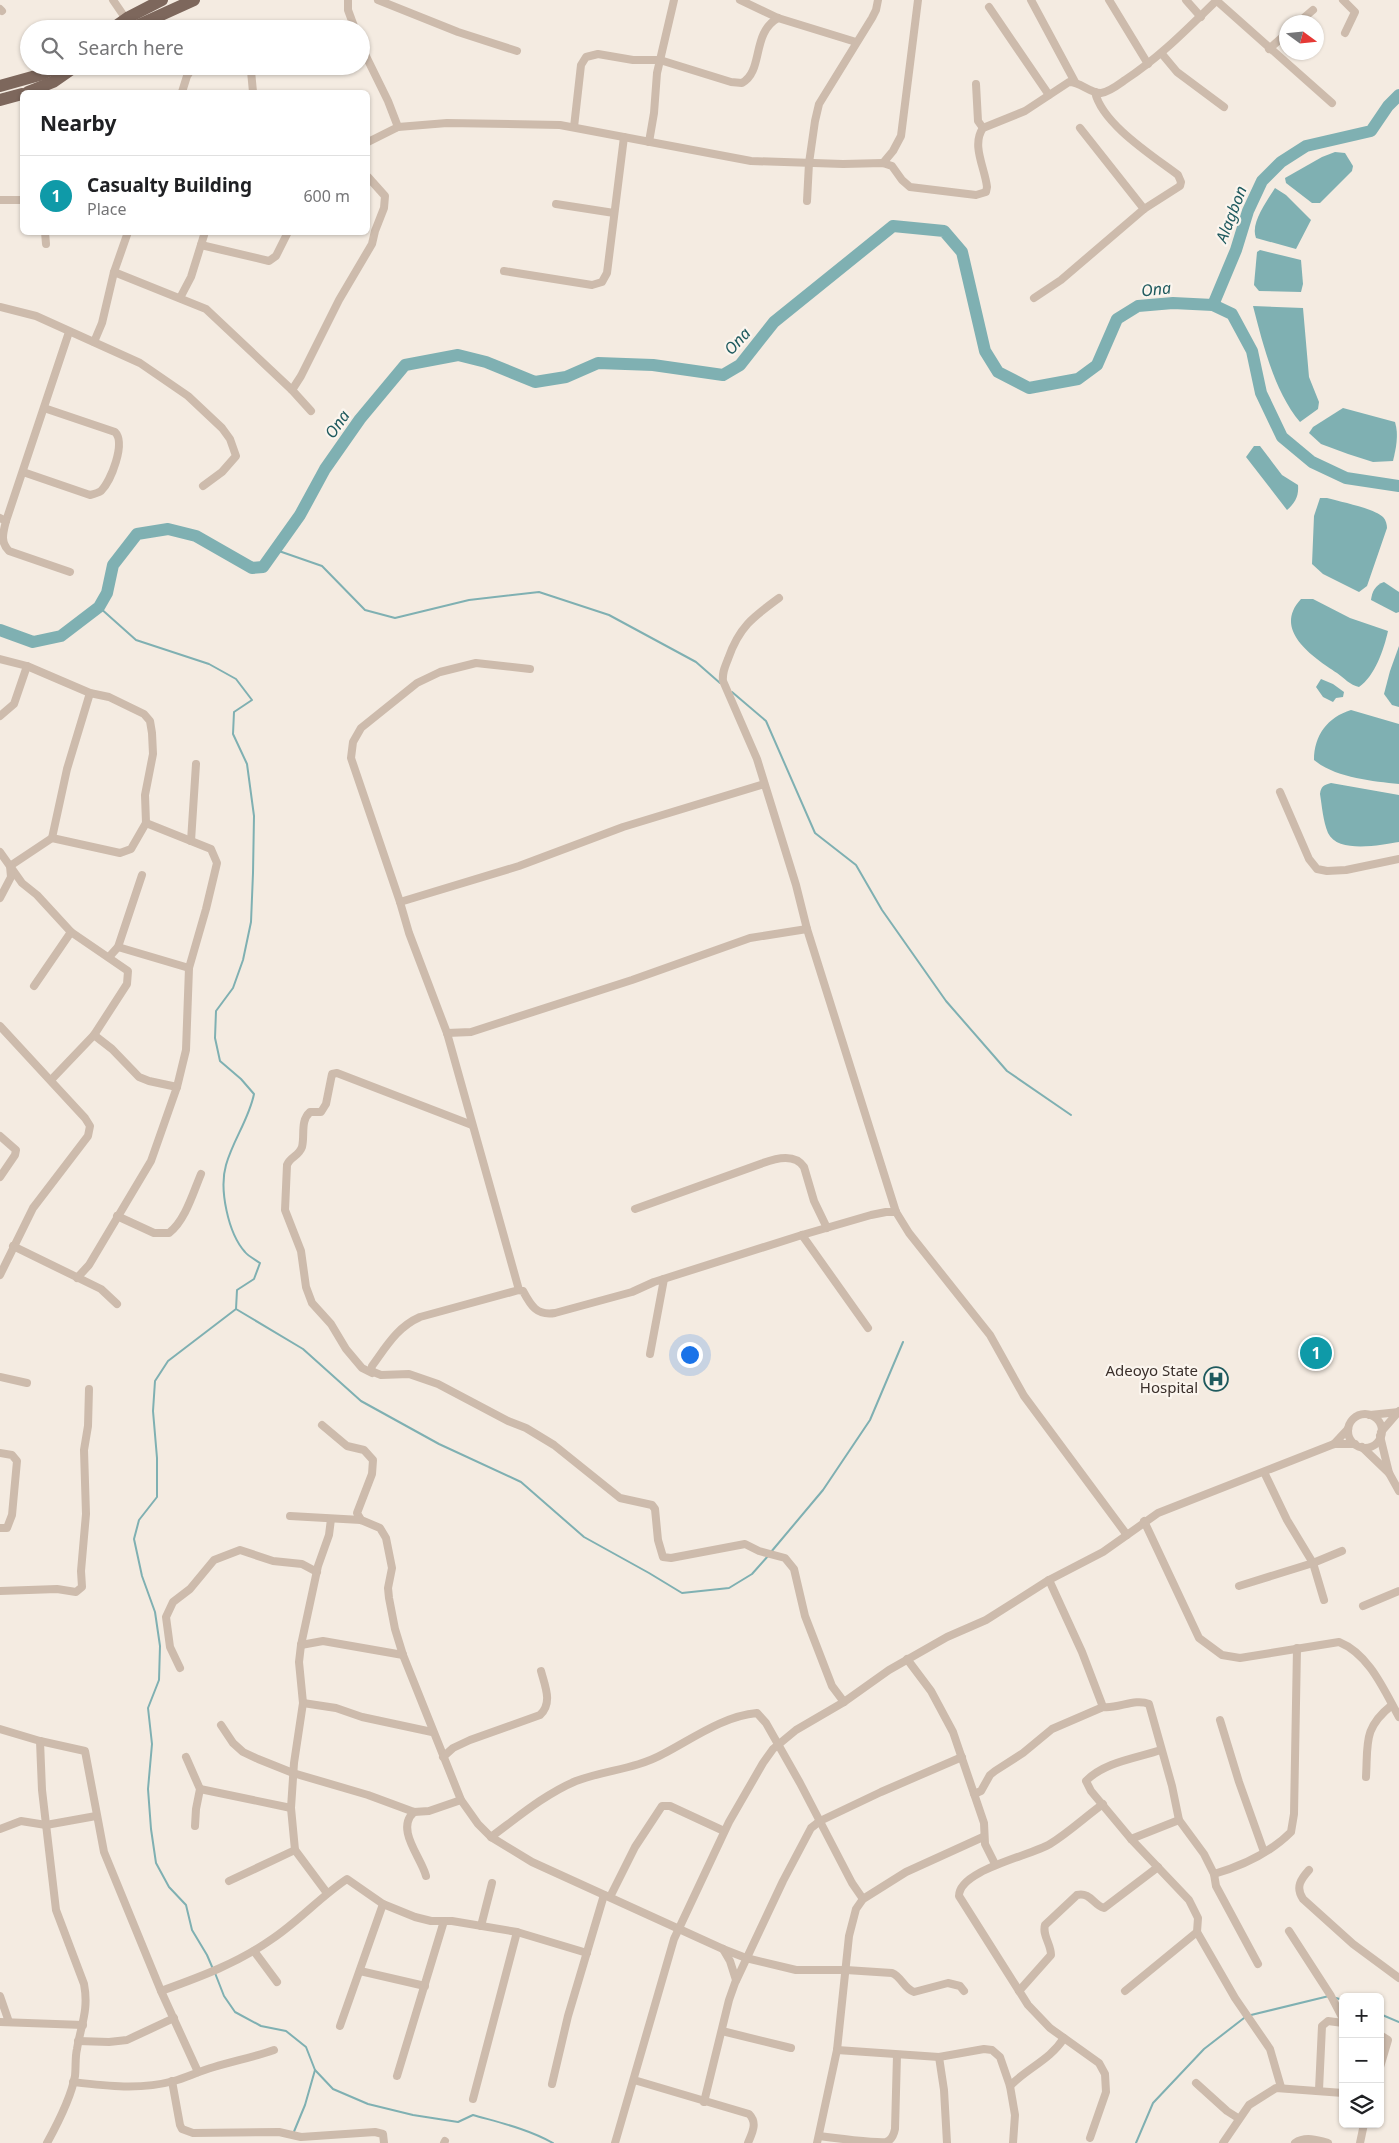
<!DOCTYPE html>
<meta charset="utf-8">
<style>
:root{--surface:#fff;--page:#f6f6f6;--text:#202124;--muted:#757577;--line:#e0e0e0;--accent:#1f5a5e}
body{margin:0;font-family:"Noto Sans",sans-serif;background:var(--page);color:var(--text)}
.controls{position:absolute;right:15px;bottom:15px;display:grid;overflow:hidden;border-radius:8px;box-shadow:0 1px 4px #0004}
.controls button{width:45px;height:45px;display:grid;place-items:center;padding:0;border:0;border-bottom:1px solid var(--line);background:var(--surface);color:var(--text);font:25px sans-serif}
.compass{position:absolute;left:1279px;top:15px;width:45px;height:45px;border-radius:50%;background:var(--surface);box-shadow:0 1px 4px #0004;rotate:105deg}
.you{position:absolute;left:689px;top:1354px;width:18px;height:18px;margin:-12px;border:4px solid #fff;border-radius:50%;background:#1a73e8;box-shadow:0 0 0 8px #1a73e833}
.badge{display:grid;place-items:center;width:32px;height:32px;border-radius:50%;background:var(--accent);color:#fff;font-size:16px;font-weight:700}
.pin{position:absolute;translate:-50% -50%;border:2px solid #fff;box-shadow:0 1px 5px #0006}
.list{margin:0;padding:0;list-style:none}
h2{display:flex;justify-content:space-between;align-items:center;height:65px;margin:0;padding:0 20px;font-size:21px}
h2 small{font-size:16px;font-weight:400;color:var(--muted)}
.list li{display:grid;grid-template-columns:32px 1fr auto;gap:15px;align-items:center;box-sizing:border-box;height:80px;padding:0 20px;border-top:1px solid var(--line)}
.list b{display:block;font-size:19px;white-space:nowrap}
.list p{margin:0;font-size:16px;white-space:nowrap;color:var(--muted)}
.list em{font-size:16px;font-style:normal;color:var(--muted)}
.icon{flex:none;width:28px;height:28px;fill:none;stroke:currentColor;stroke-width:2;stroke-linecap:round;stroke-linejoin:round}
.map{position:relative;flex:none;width:1399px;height:2143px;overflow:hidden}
.search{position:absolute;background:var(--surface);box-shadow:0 1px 4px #0004;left:20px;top:20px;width:350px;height:55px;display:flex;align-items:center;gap:12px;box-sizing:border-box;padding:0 18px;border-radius:28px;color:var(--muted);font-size:19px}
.panel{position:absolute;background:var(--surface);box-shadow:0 1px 4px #0004;left:20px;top:90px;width:350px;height:145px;border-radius:8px}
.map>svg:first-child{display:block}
.water{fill:#7fb0b2}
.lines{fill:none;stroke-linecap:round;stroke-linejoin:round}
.stream{stroke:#7fb0b2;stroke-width:2}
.river{stroke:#7fb0b2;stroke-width:12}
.minor{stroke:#cdbbac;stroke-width:8}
.primary{stroke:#7d675c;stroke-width:12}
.labels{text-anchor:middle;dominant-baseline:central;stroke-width:4.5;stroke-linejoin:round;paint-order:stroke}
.poi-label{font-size:15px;fill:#3b302b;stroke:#fbf5ee;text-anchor:end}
.water-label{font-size:16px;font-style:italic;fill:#1f5a5e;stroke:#fbf5ee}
</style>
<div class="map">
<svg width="1399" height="2143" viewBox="0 0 1399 2143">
<rect width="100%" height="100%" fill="#f4ebe1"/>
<g class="water">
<polygon points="1335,152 1345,153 1353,166 1352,171 1320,203 1312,203 1286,183 1285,178 1322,157"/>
<path d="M1275 188 1286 195 1311 220 1296 249 1256 238C1250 223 1267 201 1275 188Z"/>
<polygon points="1260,250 1301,260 1303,284 1301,292 1259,291 1254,285 1257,252"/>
<path d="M1253 306 1303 308 1309 377 1319 402 1318 409 1300 422C1274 391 1263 344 1253 306Z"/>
<path d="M1343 408 1395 422C1399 435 1396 448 1393 461L1373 462 1348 454 1321 444 1309 433 1313 427Z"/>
<path d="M1254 446H1260L1282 475 1298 485C1299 496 1295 503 1287 510L1246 457Z"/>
<path d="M1320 498H1327C1341 502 1373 508 1383 517 1386 520 1387 525 1387 528L1367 586 1359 592 1323 574 1312 564 1314 516Z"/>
<path d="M1384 582 1399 592V612L1396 613 1371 600C1372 592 1375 585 1384 582Z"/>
<path d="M1301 599H1313L1350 618 1388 631C1384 649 1375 676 1359 687 1350 685 1344 678 1337 673 1313 657 1272 630 1301 599Z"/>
<polygon points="1399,646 1399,707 1392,705 1384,694 1390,671"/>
<polygon points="1321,679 1333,684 1344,692 1343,697 1336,698 1333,702 1323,697 1316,687"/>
<path d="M1351 710 1399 724V784C1372 781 1336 778 1314 760 1314 735 1328 717 1351 710Z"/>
<path d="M1331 783 1399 795V842C1381 845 1338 854 1328 833 1323 821 1322 806 1320 794 1321 786 1324 785 1331 783Z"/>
</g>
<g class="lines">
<g class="stream">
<polyline points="276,550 322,566 365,610 395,618 469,600 539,592 609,615 696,662 720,683"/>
<path d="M99 607 136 640 209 664 236 679 252 700 234 712 233 734 247 764 254 816 253 873 251 922 243 960 233 988 216 1011 215 1038 220 1061 241 1079 254 1094C249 1119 233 1140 226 1165 219 1189 228 1233 245 1252 248 1256 256 1260 260 1263L254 1279 237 1290 236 1309 168 1361 155 1381 153 1411 157 1458V1497L139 1520 134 1539 142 1576 155 1612 160 1646 159 1680 148 1708 152 1744 148 1789 151 1829 156 1863 169 1887 186 1905 192 1930 207 1955 213 1969"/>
<polyline points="732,692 766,721 815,833 856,865 882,910 946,1001 1007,1071 1071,1115"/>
<polyline points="236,1309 303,1349 361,1401 439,1444 521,1482 584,1537 649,1573 682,1593 729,1588 752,1574 768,1556"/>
<polyline points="771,1552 823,1490 870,1420 903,1342"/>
<path d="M215 1973 224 1996 235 2012 261 2026 286 2031 306 2047 315 2070 333 2089 368 2104 413 2115 458 2122 473 2115C501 2123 528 2129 553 2143"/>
<polyline points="1336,1998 1343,2000"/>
<polyline points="1380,2014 1399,2022"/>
<polyline points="1251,2015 1329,1996"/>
<polyline points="293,2134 305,2105 315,2070"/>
<polyline points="1136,2143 1153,2103 1204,2049 1244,2018"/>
</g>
<g class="river">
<polyline points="1213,305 1236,250 1248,211 1262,181 1281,162 1306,146 1371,131 1388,106 1399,95"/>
<polyline points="0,630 33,642 61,636 99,607 107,593 113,565 137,534 168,529 196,536 252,568 263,567 300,515 325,469 360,419 405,365 458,355 486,362 535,382 566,377 598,363 653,365 723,375 740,365 774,322 893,226 944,231 962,252 985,351 998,372 1029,388 1078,379 1097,365 1117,319 1138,306 1173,303 1213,305 1232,314 1252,351 1261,393 1282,437 1312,462 1346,478 1399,486"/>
</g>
<g class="minor">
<polyline points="113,0 126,19"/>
<polyline points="348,0 348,10 355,29"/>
<polyline points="378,0 458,32 517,51"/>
<polyline points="740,0 778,18 856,42"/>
<polyline points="1031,0 1075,82"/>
<polyline points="1109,0 1148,64"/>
<polyline points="1186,0 1201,17"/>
<polyline points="1343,0 1355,12 1345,33"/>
<polyline points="1217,1 1332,103"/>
<polyline points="989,7 1049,95"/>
<polyline points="0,9 2,11"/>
<polyline points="1299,22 1313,10"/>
<polyline points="361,46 388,101 398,127"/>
<polyline points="1269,49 1286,34"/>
<polyline points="1162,54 1177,72 1224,107"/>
<polyline points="247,66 251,71 253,92"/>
<polyline points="976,84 978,121 983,128"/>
<polyline points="182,92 187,76 191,70 218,66"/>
<path d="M574 127 581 65 586 57 598 54 633 60H660L731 82 742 83C764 71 751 33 778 18"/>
<polyline points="1080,128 1144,209"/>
<path d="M368 142 398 127 447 123 560 125 751 161 843 164 883 163 892 166 902 180 910 187 976 195 986 192 987 187C985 168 971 145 983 128L1025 111 1069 82C1081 82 1089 93 1101 93 1109 92 1118 85 1125 80 1160 57 1187 29 1217 0"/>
<polyline points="649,142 654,113 657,73 674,0"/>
<polyline points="883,163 893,151 901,136 918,0"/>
<polyline points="0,200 22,200"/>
<polyline points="807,201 809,163 815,121 819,104 872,18 876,10 878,0"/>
<polyline points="556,204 614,213"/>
<polyline points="45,232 46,244"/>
<polyline points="201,245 269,261 276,256 288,232"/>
<polyline points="504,271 592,285 602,282 607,273 624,137"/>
<polyline points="114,272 206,309 292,390 311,411"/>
<polyline points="180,298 191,277 205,232"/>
<path d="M1034 298 1061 280 1144 209 1180 186 1181 182 1178 175C1153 156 1102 124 1095 92"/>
<polyline points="0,307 36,316 140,363 188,396 222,428 230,439 236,456 222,472 203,486"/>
<polyline points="94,342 102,323 114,272 128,232"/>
<polyline points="292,390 301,376 339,300 372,244 375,231 384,208 385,196 368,177"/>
<path d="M23 472 90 495C94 494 98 493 101 491 111 481 126 443 115 432L44 408"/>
<polyline points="0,518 6,521 69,332"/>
<path d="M6 521C3 533 0 542 9 551L70 572"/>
<path d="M779 598C753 617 739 627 728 659 725 667 722 672 723 681L757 759 796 885 807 929 896 1212 909 1233 990 1335 1024 1396 1127 1535"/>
<polyline points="0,659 27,666"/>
<path d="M530 669 476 663 440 672 417 683 361 728 353 742 351 758 400 902 409 933 447 1033 519 1290 523 1291C531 1306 537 1316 555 1313L632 1292 654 1282 802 1235 871 1215 886 1212H896"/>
<polyline points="0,716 14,704 27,666 90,693 109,697 144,714 150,721 152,733 153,754 145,795 146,823 131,849 120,853 52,838"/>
<polyline points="1280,792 1309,859 1317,869 1327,871 1346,870 1399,859"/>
<polyline points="191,841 196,764"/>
<polyline points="0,852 22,883 37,895 71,932 128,971 127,984 94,1035 51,1080"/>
<polyline points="0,898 11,877 10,866 52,838 67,769 90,693"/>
<polyline points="400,902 519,866 623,827 764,784"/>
<polyline points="118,947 189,968 206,909 217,863 211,849 146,823"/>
<polyline points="109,957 118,947 142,875"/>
<polyline points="34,986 71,932"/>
<polyline points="0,1026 85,1118 90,1126 88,1136 33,1208 0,1275"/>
<polyline points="447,1033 471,1032 632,980 750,938 807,929"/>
<polyline points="94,1035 112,1049 139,1077 149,1081 177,1087"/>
<polyline points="0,1136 16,1150 15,1155 0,1177"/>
<path d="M635 1209 763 1163C776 1158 795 1153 804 1167L814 1201 827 1228"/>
<path d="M117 1216 154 1233H169C185 1221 193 1193 201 1174"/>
<polyline points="802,1235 868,1328"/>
<polyline points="13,1246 101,1289 117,1304"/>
<polyline points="77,1278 89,1265 151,1161 177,1087 186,1050 189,968"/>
<path d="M519 1290 420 1317C397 1327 386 1347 372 1366L371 1371 381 1375 409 1374 438 1384 508 1421 526 1428 554 1445 620 1498 652 1505 655 1509 658 1540 663 1557 671 1558 745 1544 759 1551 785 1558 794 1569 805 1616 832 1686 844 1702"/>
<polyline points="650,1354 664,1279"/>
<path d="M372 1373 362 1368 346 1349 331 1324 312 1303 306 1287 301 1251 285 1210 287 1165C290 1157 299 1156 302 1147 305 1135 300 1121 310 1112H321L326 1104 332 1074 337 1073 472 1125"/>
<polyline points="0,1377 27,1383"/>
<circle cx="1365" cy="1431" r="17"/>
<polyline points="1370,1415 1399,1412"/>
<polyline points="322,1425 347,1446 364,1450 373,1460 372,1474 357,1513 361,1520"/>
<polyline points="1381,1432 1399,1411"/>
<polyline points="1380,1436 1389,1473 1399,1491"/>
<polyline points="1334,1444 1348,1429"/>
<polyline points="1362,1447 1389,1473"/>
<polyline points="0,1453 12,1455 17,1461 12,1515 7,1528 0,1528"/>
<polyline points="1264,1472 1287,1520 1313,1563 1324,1600"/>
<path d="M290 1516 361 1520 380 1528 386 1538 392 1568 388 1588 389 1598 395 1629 403 1655 461 1800 478 1824 491 1837 532 1862 723 1949 746 1958 796 1970H846L892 1973C902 1977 904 1989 914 1992L948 1983 960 1986 964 1991"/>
<path d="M1144 1521 1199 1638 1222 1655 1240 1658 1339 1642C1369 1654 1384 1690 1399 1717"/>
<polyline points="1049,1580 1082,1652 1103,1707"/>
<polyline points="1239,1586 1313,1563 1342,1551"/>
<polyline points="0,1591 57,1589 76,1592 82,1587 81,1571 86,1514 84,1450 88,1426 89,1389"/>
<polyline points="1363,1606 1399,1591"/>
<polyline points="301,1645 323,1641 403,1655"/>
<polyline points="907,1659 931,1691 953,1732 984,1823 985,1844 995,1864"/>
<polyline points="180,1668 170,1647 166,1617 173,1602 190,1589 214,1560 240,1550 273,1561 302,1564 317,1572"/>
<polyline points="303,1703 336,1708 362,1717 432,1732"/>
<polyline points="1220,1720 1239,1782 1264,1852"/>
<polyline points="221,1725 233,1743 243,1752 258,1759 293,1773 368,1795 414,1812 429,1811 461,1800"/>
<polyline points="0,1729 40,1741 85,1751 104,1852 161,1991 198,2072"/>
<path d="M40 1741 42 1790 56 1910 84 1984C89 2010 81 2025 77 2049 75 2057 76 2067 75 2076 71 2098 58 2123 47 2143"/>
<polyline points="186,1757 200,1789 196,1809 195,1826"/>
<path d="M443 1757 453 1748 470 1740 540 1715C553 1703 545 1686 541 1671"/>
<path d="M1366 1777C1368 1743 1363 1728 1392 1705"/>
<polyline points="200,1789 291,1808"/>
<path d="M974 1794 981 1791 990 1775 995 1771 1023 1753 1052 1729 1103 1707C1118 1709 1135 1698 1149 1704L1172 1786 1179 1820 1204 1854 1214 1874 1216 1886 1258 1964"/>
<path d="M414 1812C395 1829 421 1857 426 1876"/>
<polyline points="0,1829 21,1821 46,1825 96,1816"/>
<path d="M491 1837C518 1817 545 1794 576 1781 605 1770 636 1769 663 1754 692 1739 723 1716 757 1713L766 1723 800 1783 852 1883 863 1899"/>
<polyline points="1131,1839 1179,1820"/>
<path d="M1309 1870C1301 1879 1295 1887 1303 1899L1353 1944 1399 1978"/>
<path d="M1214 1874C1242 1866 1270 1853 1291 1832L1294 1814 1297 1648"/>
<polyline points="229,1881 295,1850"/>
<polyline points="327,1893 295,1850 291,1808 294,1763 303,1703 299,1662 301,1645 318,1566 329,1535 331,1519"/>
<polyline points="610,1897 635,1847 662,1806 670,1806 724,1831"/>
<polyline points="481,1926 492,1883"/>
<polyline points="1289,1931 1331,1996 1343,2019"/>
<polyline points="1197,1932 1235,1998 1270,2049 1281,2087"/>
<polyline points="723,1949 730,1961 736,1980"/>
<polyline points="254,1951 277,1982"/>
<polyline points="360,1971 425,1986"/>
<path d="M161 1991C200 1977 238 1963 272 1939 299 1921 320 1897 347 1879L383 1904 415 1917 431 1921H452L517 1932 587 1953"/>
<path d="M1019 1991 1051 1955C1051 1944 1042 1935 1045 1925L1077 1895C1091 1892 1093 1905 1104 1908L1158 1867"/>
<path d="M1125 1991 1197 1932 1198 1918 1189 1900 1131 1839 1091 1791 1086 1781C1104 1762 1137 1758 1161 1750"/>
<polyline points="0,1996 9,2022"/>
<polyline points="0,2022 83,2025"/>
<polyline points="340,2026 383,1904"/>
<polyline points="722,2031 791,2048"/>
<polyline points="1380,2035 1388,2040 1380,2067"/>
<polyline points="78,2041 109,2042 127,2040 174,2018"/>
<polyline points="837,2050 939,2057 984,2049 992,2050 1000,2057 1010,2086 1015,2115 1013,2143"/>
<polyline points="939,2057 944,2090 947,2143"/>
<polyline points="397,2076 444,1921"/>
<path d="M634 2080 749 2114C758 2123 752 2133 748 2143"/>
<polyline points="172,2081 180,2125 182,2129 193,2133 279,2132 301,2137 375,2132 383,2134 384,2143"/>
<path d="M73 2082C107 2086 140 2090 174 2081 187 2077 200 2071 214 2067 234 2061 254 2057 274 2050"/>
<polyline points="1196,2083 1227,2111 1238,2118"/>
<polyline points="552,2084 568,2016 604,1895"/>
<path d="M1010 2086C1027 2068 1050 2060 1064 2038"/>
<polyline points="1319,2090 1322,2026 1328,2021 1343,2023"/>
<polyline points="473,2099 517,1932"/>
<polyline points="704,2102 729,2000 735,1983 783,1881 811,1828 820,1821 881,1792 962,1757"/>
<path d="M819 2136C833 2138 875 2143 886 2142 892 2140 894 2134 895 2129L897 2055"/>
<path d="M1090 2138 1106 2092 1105 2074 1099 2063 1050 2028 1028 2005 959 1896C959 1870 1030 1856 1050 1844 1068 1833 1085 1817 1103 1804"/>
<polyline points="444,2143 445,2141"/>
<polyline points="615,2143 674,1939 729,1822 763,1763 773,1749 796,1730 844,1702 889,1670 947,1637 986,1620 1049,1580 1103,1552 1158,1513 1334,1444 1355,1444"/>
<polyline points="817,2143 837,2050 849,1936 856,1909 863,1899 906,1872 983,1837"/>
<polyline points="1223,2143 1249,2105 1276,2088 1343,2093"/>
<path d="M1295 2143C1305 2136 1318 2140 1328 2143"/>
<polyline points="1360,2143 1364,2124"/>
</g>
<g class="primary">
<polyline points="112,29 129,17 162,0"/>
<polyline points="130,29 194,0"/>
<polyline points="0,86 43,74 58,66"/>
<polyline points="28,92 53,82 76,66"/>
<polyline points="0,100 22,94"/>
</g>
</g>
<defs>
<g id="hospital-ring" transform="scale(1.25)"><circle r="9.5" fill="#fbf5ee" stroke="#1f5a5e" stroke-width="1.5"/><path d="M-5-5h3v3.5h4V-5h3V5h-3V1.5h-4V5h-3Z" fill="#1f5a5e"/></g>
</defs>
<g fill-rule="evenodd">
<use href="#hospital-ring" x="1216" y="1379"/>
</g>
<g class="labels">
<g class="poi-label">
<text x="1198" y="1370">Adeoyo State<tspan x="1198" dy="17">Hospital</tspan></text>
</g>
<g class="water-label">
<text transform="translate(1231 214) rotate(-69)">Alagbon</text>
<text transform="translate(1156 289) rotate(-6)">Ona</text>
<text transform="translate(737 341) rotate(-48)">Ona</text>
<text transform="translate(337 424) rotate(-55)">Ona</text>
</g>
</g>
</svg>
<div class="controls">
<button>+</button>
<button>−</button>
<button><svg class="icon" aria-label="layers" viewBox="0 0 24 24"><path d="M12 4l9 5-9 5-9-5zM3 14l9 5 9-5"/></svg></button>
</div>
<svg class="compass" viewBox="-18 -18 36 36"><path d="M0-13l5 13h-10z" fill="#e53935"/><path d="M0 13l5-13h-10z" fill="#757577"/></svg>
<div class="you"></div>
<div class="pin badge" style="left:1316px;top:1353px;background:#0f9aa8">1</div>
<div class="search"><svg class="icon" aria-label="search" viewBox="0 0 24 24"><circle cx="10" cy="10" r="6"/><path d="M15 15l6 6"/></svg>Search here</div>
<section class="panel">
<h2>Nearby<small></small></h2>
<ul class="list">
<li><span class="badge" style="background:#0f9aa8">1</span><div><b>Casualty Building</b><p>Place</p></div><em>600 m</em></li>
</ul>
</section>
</div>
